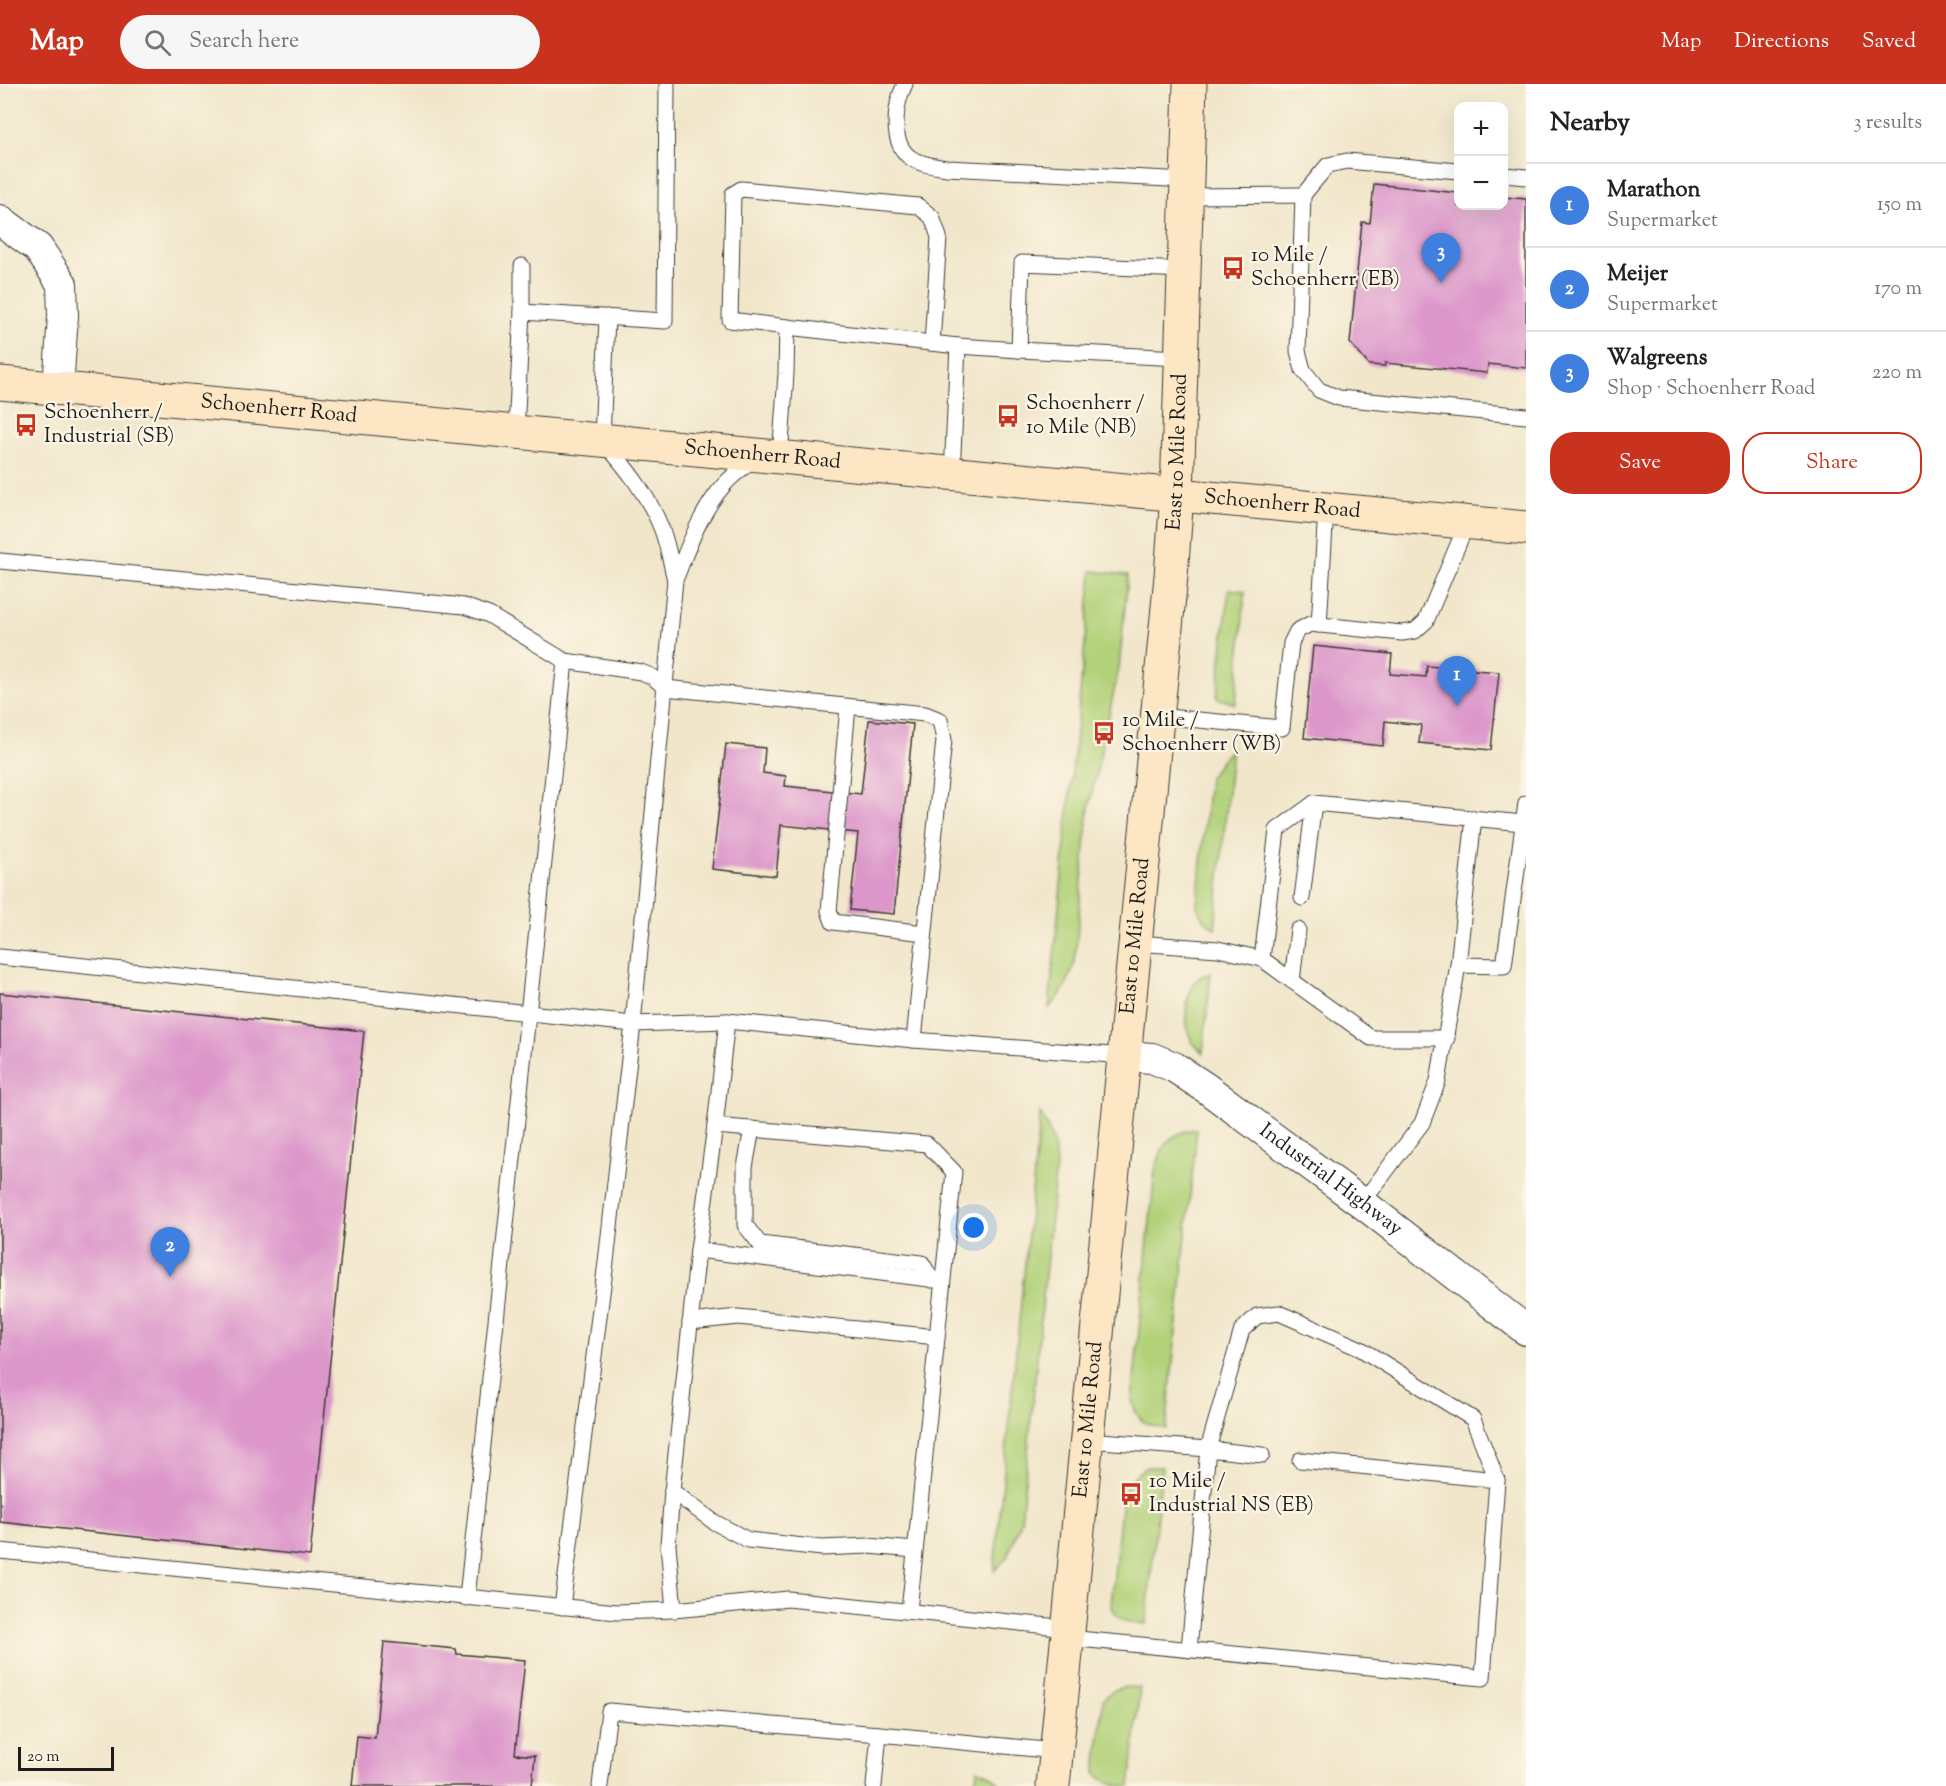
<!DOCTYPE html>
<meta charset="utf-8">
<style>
:root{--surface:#fff;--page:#f6f6f6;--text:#202124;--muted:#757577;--line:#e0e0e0;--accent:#c8321e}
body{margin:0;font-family:"Sorts Mill Goudy",serif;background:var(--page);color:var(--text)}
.controls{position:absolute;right:18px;top:18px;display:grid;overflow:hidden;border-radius:12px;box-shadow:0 6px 24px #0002}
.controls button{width:54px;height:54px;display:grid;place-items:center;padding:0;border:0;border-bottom:2px solid var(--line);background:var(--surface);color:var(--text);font:30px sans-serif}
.scale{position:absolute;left:18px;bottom:15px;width:96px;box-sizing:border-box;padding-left:6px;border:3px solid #1c1c1c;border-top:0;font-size:16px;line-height:21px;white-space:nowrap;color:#1c1c1c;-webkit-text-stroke:4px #fcf5e5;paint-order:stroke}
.you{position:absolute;left:974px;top:1144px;width:21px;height:21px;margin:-15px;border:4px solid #fff;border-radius:50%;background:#1a73e8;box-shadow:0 0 0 9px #1a73e833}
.badge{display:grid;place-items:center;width:39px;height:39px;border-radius:50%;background:var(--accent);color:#fff;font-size:20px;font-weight:700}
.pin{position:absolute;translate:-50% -50px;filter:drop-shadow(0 2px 3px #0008)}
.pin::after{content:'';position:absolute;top:32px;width:21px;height:18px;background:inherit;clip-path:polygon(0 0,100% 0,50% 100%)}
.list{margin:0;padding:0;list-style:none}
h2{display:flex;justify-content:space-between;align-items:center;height:78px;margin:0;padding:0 24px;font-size:26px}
h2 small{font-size:20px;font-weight:400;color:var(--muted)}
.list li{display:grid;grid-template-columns:39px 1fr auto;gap:18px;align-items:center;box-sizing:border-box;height:84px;padding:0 24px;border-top:2px solid var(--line)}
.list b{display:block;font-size:22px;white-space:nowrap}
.list p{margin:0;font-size:20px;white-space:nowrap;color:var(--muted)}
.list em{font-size:20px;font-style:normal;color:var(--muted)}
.actions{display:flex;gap:12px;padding:18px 24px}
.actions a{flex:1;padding:14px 0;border:2px solid var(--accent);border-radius:24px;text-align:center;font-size:21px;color:var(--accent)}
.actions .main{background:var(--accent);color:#fff}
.icon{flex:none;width:33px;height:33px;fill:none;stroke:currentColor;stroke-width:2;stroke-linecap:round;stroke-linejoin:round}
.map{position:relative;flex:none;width:1526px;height:1702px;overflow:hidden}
header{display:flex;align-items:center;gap:36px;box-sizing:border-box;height:84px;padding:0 30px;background:var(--accent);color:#fff}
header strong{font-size:28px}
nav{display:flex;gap:33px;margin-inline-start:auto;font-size:21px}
.search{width:420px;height:54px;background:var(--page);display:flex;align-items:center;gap:15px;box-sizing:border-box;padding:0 21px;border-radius:33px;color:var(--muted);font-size:22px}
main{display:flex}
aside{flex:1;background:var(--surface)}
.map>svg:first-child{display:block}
.green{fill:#b2d27a;stroke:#67774b;stroke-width:1.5}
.building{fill:#dc96ca}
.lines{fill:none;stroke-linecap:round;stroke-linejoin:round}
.service-casing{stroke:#3c3a36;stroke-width:17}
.minor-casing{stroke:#3c3a36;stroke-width:32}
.secondary-casing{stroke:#3c3a36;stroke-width:35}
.service{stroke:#fff;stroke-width:15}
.minor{stroke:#fff;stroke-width:30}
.secondary{stroke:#fce6c4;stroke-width:33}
.labels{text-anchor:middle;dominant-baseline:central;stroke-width:4.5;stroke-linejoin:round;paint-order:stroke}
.poi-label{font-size:21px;fill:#1c1c1c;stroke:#fcf5e5;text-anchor:start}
.street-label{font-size:21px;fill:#1c1c1c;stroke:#fcf5e5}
</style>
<header>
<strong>Map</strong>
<div class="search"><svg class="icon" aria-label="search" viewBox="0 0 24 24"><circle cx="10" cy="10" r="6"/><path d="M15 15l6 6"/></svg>Search here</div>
<nav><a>Map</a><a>Directions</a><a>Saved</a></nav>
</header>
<main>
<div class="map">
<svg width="1526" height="1702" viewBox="0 0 1526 1702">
<rect width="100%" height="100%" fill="#fcf5e5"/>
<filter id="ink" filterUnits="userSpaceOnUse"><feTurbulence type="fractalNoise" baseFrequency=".0167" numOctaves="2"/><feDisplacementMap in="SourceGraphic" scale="12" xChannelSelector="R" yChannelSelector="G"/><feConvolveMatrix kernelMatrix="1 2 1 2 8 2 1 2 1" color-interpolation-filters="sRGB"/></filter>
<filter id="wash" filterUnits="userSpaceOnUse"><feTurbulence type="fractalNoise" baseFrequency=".008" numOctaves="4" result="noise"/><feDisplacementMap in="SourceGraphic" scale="24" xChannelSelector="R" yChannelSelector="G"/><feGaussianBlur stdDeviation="1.35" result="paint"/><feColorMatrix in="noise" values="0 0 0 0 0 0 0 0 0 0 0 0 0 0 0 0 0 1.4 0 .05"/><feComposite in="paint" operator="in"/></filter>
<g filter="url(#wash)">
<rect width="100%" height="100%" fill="#f1e6ca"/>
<g class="green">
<path d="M1092 487 1128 491 1119 584 1088 729 1075 876C1070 896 1063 909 1049 924Z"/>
<polygon points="1229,505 1245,507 1236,620 1217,614"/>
<path d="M1232 665 1215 844C1205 838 1201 833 1197 822L1209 694 1223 674Z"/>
<path d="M1211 889 1203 969C1200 965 1196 962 1193 959 1182 942 1184 903 1202 892 1205 891 1208 890 1211 889Z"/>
<path d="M1040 1029C1050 1047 1055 1060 1056 1081L1021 1437 1008 1472 994 1487Z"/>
<path d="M1197 1045 1166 1345C1146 1341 1136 1338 1132 1316L1155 1086C1162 1061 1169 1048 1197 1045Z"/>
<path d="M1147 1383H1162L1146 1540C1128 1538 1119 1540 1111 1521L1122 1414C1127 1398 1133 1391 1147 1383Z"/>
<path d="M1126 1603 1140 1604 1130 1702C1115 1702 1107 1700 1096 1690L1103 1616 1113 1606Z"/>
<polygon points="977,1685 990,1691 1002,1702 975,1702"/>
</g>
<g id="blocks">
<g class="building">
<polygon points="1374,100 1458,109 1458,122 1504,122 1504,113 1526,115 1526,284 1488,280 1487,289 1385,279 1385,282 1369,281 1350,259 1362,138 1370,139"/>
<polygon points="1313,562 1392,570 1390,590 1426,593 1427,582 1499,588 1491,666 1419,659 1421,641 1385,637 1383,662 1304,654"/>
<polygon points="869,636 913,640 894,830 850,826 858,749 781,741 776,792 712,785 726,660 765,664 763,689 786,692 785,702 861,710"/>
<polygon points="0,909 364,947 310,1472 0,1438"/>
<polygon points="384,1558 456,1565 457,1570 525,1576 515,1670 535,1672 532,1702 352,1702 357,1652 375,1654"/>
</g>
</g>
</g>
<g filter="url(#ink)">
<use href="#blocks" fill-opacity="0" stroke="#3c3a36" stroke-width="1.5"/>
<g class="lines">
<g class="service-casing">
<g id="service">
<path d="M905 0C895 20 889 59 911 74 921 81 935 82 947 84L1188 96"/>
<polyline points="1504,91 1526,93"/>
<polyline points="1303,111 1328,81 1347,77 1458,87"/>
<polyline points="1186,112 1303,111 1298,267 1303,286 1319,306 1339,314 1526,332"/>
<polyline points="522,228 522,182"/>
<path d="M607 233 602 356C626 383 649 412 662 446 668 462 671 480 675 496"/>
<polyline points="787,243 730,236 733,110 741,105 918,122 932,133 939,153 932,259"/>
<polyline points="1180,274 1019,266 1022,179 1184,186"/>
<polyline points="516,347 522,228 665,237 667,0"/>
<polyline points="780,373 786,290 787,243 958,262"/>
<polyline points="952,390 958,262 1019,266"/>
<polyline points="0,477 464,522 489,531 565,577 467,1514"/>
<polyline points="1319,541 1326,426"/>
<polyline points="565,577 641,588 653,593 665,604 925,630 940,636 944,656 914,956"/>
<polyline points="848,623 829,827 833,838 924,849"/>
<polyline points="1157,632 1282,644 1291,559 1297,547 1310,540 1402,549 1415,547 1426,537 1467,439"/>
<polyline points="1302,814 1314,719"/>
<polyline points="1136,859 1218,865 1262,875 1371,954 1447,954"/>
<polyline points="0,873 633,940 727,937 914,956 1125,972"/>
<polyline points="1262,875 1277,746 1314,719 1523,739"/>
<polyline points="1458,881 1474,734"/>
<polyline points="1292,897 1298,846"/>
<polyline points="727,937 715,1042 927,1060 954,1088 909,1527"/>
<polyline points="752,1045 745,1083 745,1141 760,1160 922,1179 932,1196"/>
<polyline points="1362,1119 1422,1039 1438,997 1458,881 1504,882 1526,719"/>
<polyline points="698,1166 937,1196"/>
<polyline points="690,1238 738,1233 937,1253"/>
<polyline points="1087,1356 1208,1365 1242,1246 1257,1232 1279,1229 1361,1265 1473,1335 1497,1396"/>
<polyline points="672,1407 714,1438 748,1456 822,1464 868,1462 915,1466"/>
<polyline points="0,1467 617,1528 674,1526 788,1515 1068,1544"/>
<path d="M562 1523 606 1178 633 940 675 496C688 464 700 428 724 401 733 390 746 382 756 373"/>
<polyline points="674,1526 668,1461 672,1407 698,1166 715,1042"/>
<polyline points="1068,1554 1483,1594 1497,1396 1300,1376"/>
<polyline points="1189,1565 1208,1365 1262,1371"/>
<polyline points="879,1650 1056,1667"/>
<polyline points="600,1702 609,1627 879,1650 874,1702"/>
</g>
</g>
<g class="minor-casing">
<g id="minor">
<polyline points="0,136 38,164 62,200 63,232 58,304"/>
<path id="s1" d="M1125 972 1152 974 1174 983 1206 1004 1362 1119 1526 1246"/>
</g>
</g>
<g class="secondary-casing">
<g id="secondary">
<path id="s2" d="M0 299 1526 444"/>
<path id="s3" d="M1053 1702 1171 492 1177 411 1190 0"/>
</g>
</g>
<use href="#service" class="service"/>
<use href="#minor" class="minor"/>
<use href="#secondary" class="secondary"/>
</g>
</g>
<defs>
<g id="bus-bare" transform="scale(1.8)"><path d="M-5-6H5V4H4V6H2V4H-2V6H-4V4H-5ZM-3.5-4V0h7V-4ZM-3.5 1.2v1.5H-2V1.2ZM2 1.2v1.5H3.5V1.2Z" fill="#c8321e" stroke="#fcf5e5" stroke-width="2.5" paint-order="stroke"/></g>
</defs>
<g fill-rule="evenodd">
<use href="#bus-bare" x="1233" y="184"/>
<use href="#bus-bare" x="1008" y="332"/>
<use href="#bus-bare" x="26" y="341"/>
<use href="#bus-bare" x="1104" y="649"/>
<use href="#bus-bare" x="1131" y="1410"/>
</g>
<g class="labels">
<g class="poi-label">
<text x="1251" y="172">10 Mile /<tspan x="1251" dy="24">Schoenherr (EB)</tspan></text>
<text x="1026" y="320">Schoenherr /<tspan x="1026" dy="24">10 Mile (NB)</tspan></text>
<text x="44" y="329">Schoenherr /<tspan x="44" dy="24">Industrial (SB)</tspan></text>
<text x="1122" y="637">10 Mile /<tspan x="1122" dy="24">Schoenherr (WB)</tspan></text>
<text x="1149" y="1398">10 Mile /<tspan x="1149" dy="24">Industrial NS (EB)</tspan></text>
</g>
<g class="street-label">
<text stroke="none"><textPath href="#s2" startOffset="280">Schoenherr Road</textPath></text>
<text stroke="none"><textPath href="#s3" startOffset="1340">East 10 Mile Road</textPath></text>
<text stroke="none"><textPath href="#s2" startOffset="766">Schoenherr Road</textPath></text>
<text stroke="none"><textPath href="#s2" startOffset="1288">Schoenherr Road</textPath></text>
<text stroke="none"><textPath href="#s3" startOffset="854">East 10 Mile Road</textPath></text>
<text stroke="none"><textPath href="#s1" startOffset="244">Industrial Highway</textPath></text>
<text stroke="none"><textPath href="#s3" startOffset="368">East 10 Mile Road</textPath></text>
</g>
</g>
</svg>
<div class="controls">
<button>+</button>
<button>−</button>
</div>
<div class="scale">20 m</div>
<div class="you"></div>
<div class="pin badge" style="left:1457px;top:622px;background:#3f7fe0">1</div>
<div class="pin badge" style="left:170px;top:1193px;background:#3f7fe0">2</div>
<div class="pin badge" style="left:1441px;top:199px;background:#3f7fe0">3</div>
</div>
<aside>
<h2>Nearby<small>3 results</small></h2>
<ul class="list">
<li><span class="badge" style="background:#3f7fe0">1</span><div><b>Marathon</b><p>Supermarket</p></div><em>150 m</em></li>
<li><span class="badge" style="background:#3f7fe0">2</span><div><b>Meijer</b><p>Supermarket</p></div><em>170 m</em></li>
<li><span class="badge" style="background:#3f7fe0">3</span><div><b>Walgreens</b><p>Shop · Schoenherr Road</p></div><em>220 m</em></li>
</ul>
<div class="actions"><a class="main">Save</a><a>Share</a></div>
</aside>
</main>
